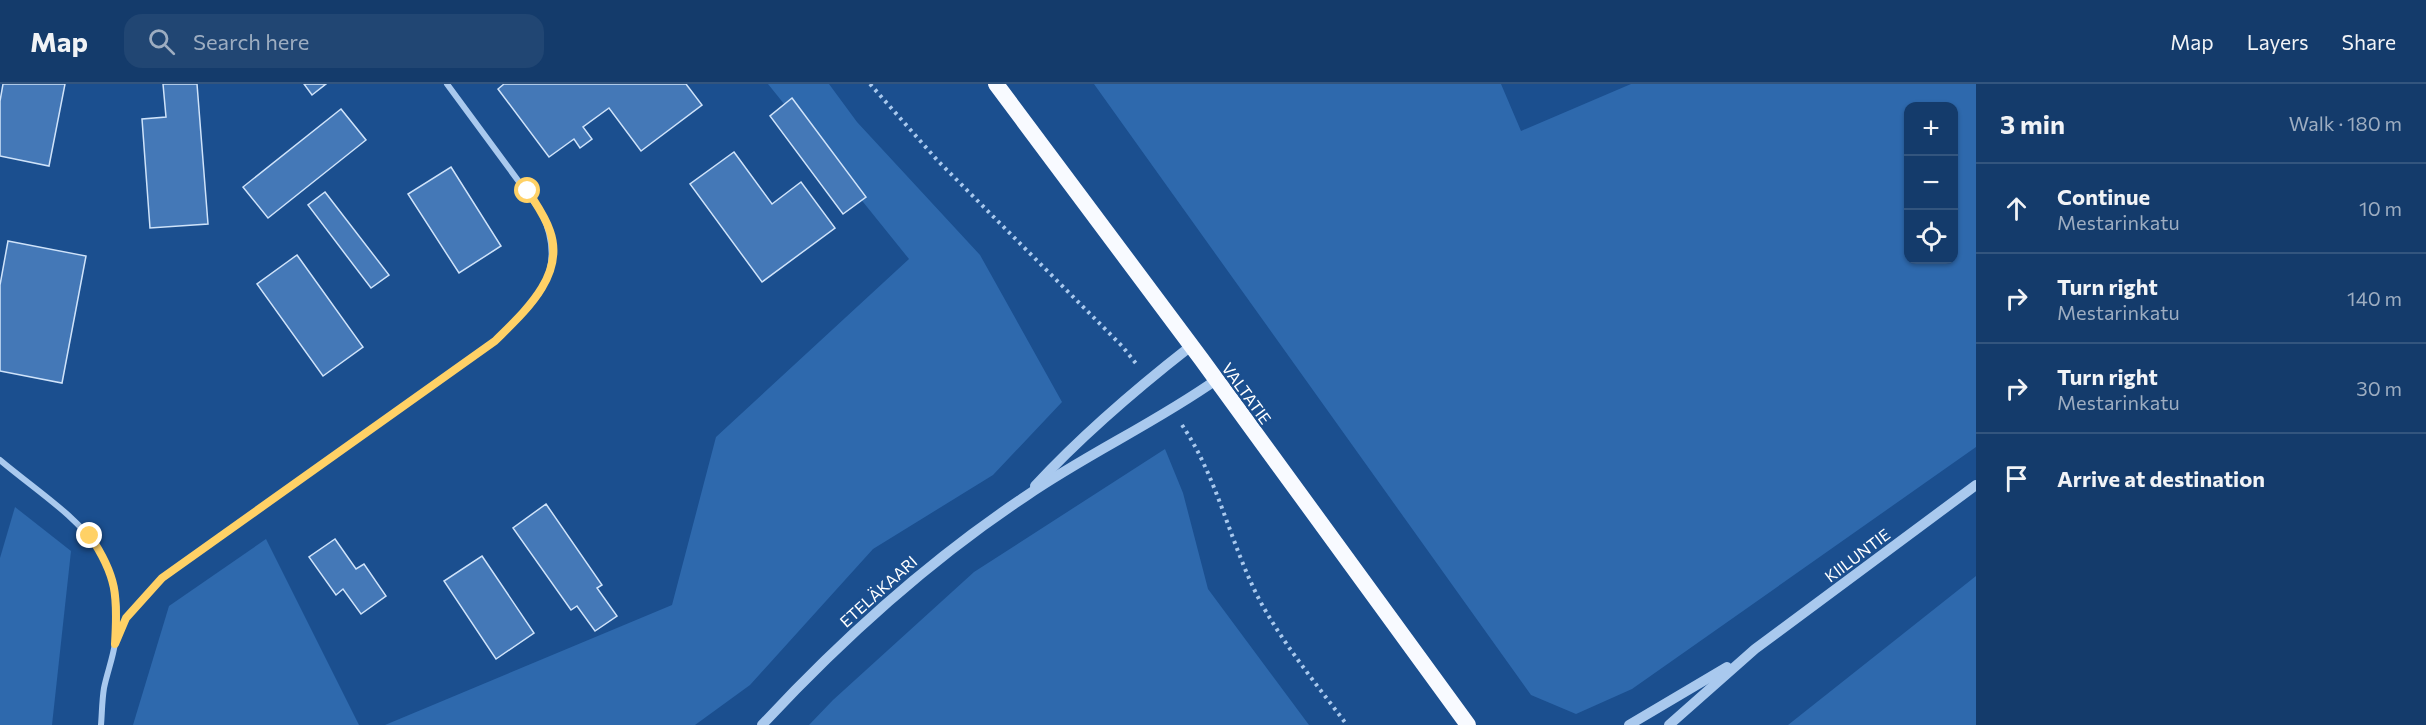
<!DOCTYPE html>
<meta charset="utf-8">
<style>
:root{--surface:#143b6b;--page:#214673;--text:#f1f3f6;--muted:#9dadc1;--line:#33557e}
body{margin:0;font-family:Commissioner,sans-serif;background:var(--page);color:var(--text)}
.controls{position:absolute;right:18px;top:18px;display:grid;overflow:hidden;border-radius:12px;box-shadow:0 2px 4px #0004}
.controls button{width:54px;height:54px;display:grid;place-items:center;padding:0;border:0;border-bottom:2px solid var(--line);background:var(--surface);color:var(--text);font:30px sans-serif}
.stop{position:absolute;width:18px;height:18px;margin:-14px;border:4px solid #ffd166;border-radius:50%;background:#fff}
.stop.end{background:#ffd166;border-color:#fff;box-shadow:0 2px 6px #0008}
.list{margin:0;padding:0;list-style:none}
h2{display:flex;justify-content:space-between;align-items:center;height:78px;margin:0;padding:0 24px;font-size:26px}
h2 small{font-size:20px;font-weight:400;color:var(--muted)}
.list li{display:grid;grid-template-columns:39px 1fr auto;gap:18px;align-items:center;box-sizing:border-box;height:90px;padding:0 24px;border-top:2px solid var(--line)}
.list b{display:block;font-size:22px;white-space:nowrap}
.list p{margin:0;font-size:20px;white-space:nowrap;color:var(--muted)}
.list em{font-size:20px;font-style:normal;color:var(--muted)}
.icon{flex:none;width:33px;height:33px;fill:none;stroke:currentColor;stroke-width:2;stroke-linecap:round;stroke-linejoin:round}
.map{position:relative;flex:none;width:1976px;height:641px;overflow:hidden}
header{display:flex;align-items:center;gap:36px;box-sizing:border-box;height:84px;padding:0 30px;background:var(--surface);border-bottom:2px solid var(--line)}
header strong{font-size:28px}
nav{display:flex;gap:33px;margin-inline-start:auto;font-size:21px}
.search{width:420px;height:54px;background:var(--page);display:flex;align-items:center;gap:15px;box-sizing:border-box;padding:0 21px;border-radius:18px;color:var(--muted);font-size:22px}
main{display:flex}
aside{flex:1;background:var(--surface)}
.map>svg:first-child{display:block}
.green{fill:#2e69ad;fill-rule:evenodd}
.building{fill:#4478b7;stroke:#cfe3fa;stroke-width:1.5}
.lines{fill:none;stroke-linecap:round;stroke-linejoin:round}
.path{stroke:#a9c9ee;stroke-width:4;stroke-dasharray:3 4.5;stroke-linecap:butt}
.minor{stroke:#a9c9ee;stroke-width:6}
.tertiary{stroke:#a9c9ee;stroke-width:10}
.trunk{stroke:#f8faff;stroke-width:16}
.route{stroke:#ffd166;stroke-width:8}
.labels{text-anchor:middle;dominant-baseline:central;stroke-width:4.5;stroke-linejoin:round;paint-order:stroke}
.street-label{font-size:16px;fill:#fff;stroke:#1b4f8f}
</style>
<header>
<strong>Map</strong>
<div class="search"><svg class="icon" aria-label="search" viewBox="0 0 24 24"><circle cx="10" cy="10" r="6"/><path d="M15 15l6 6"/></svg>Search here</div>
<nav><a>Map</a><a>Layers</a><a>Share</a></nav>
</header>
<main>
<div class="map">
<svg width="1976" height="641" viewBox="0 0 1976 641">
<rect width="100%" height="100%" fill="#1b4f8f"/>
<g class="green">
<polygon points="768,0 829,0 857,38 980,171 1062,318 993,391 873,465 750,601 695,641 385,641 672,521 716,353 909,175"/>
<path d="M1094 0H1501L1521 47 1631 0H1976V363L1632 605 1576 630 1531 611ZM1908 22H1954V176H1908Z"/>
<polygon points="1165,365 1183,409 1208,505 1309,641 809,641 833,616 974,488"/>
<polygon points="15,423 71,467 52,641 0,641 0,474"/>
<polygon points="266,455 359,641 133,641 169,522"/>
<polygon points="1976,492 1976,641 1788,641"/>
</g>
<g class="building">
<polygon points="3,0 65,0 49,82 0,72 0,17"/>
<polygon points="163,0 197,0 208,140 150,144 142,35 166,33"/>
<polygon points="304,0 326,0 312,11"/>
<polygon points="504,0 686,0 702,21 641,67 609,24 583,43 592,55 580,64 574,55 549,73 498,5"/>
<polygon points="792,14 866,113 843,130 770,32"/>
<polygon points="341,25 366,56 268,134 243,103"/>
<polygon points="734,68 772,120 801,98 835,144 762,198 690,100"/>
<polygon points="451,83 501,162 459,189 408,110"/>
<polygon points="325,108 389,191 371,204 308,121"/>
<polygon points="8,157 86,172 62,299 0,287 0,201"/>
<polygon points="297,171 363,263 323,292 257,200"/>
<polygon points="546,420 602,501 597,504 617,532 595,547 577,522 571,526 513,444"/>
<polygon points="335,455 356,485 364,480 386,512 361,530 343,505 336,511 309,473"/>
<polygon points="482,472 534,549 496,575 444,497"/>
</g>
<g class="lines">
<g class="path">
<polyline points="870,0 938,77 1122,262 1138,282"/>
<path d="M1182 341C1218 394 1230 460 1260 517 1284 561 1317 601 1347 641"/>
</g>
<g class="minor">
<path d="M0 376C67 432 129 460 115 559 113 574 107 589 104 604 102 616 102 629 101 641"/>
<path d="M115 560 126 534 162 494 495 257C536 217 569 189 542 129L447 0"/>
</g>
<g class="tertiary">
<path d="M1035 402C1083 350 1136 305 1191 262"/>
<path d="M762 641C842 555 928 477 1026 412 1087 370 1155 339 1216 296"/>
<polyline points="1629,641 1727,583"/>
<polyline points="1669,641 1755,565 1976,401"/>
</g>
<polyline class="trunk" points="996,0 1202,276 1468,641"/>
</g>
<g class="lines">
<path class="route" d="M90 452C117 492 118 512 115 560L126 534 162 494 495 257C523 229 566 192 550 147 545 132 536 120 528 107"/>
</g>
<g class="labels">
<g class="street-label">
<text transform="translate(1247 309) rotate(54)">VALTATIE</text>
<text transform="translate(1857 471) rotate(-37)">KIILUNTIE</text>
<text transform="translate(878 507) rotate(-42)">ETELÄKAARI</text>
</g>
</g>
</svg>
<div class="controls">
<button>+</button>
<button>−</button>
<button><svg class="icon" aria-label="locate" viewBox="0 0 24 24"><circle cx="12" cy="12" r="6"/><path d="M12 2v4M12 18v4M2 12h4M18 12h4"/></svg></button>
</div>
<div class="stop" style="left:528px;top:107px"></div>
<div class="stop end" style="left:90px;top:452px"></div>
</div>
<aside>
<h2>3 min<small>Walk · 180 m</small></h2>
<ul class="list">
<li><svg class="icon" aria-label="ahead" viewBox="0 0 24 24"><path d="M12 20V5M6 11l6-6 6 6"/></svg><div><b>Continue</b><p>Mestarinkatu</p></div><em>10 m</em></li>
<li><svg class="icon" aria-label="right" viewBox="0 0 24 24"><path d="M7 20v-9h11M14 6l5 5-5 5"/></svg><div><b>Turn right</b><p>Mestarinkatu</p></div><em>140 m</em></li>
<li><svg class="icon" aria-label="right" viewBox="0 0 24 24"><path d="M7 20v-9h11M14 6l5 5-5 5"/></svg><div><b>Turn right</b><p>Mestarinkatu</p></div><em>30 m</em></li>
<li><svg class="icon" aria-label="arrive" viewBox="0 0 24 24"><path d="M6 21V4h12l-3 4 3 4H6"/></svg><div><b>Arrive at destination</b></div></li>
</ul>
</aside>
</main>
